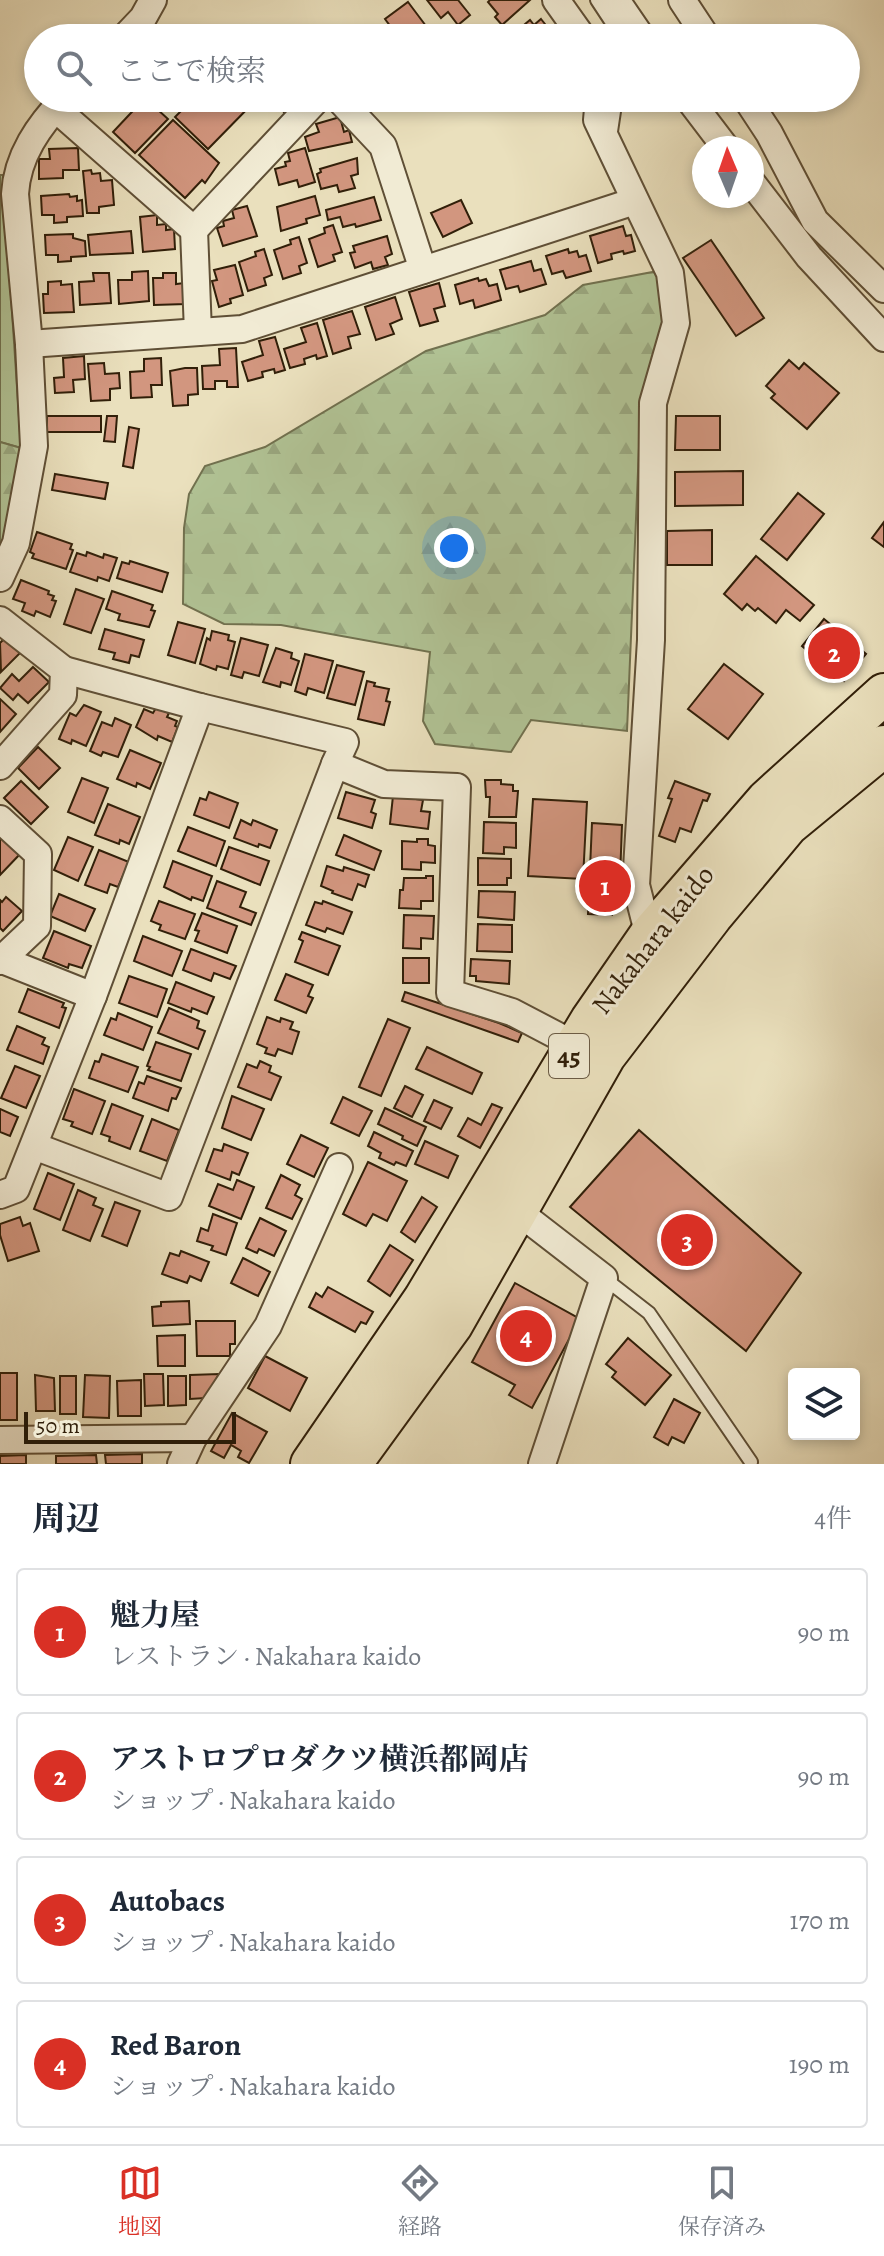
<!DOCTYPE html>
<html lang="ja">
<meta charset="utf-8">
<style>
:root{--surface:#fff;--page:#f2f2f3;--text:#1f2937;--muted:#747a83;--line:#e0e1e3;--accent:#d93025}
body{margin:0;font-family:Alegreya,"Noto Serif JP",serif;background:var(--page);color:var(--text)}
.controls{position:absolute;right:24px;bottom:24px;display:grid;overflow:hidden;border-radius:8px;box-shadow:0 4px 12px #0003}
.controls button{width:72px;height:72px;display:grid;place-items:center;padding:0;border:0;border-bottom:2px solid var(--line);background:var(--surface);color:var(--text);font:40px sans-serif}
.compass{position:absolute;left:692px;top:136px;width:72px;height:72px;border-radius:50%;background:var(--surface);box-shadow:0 4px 12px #0003;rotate:358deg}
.scale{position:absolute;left:24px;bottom:20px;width:212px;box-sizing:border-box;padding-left:8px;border:4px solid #311f09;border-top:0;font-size:22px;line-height:28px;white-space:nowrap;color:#311f09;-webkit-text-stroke:6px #f1ebd4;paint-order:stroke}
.you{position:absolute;left:454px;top:548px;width:28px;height:28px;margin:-20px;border:6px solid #fff;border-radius:50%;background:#1a73e8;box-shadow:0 0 0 12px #1a73e833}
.badge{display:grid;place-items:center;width:52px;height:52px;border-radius:50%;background:var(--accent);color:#fff;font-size:26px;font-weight:700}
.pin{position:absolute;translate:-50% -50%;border:4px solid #fff;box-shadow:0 2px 8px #0006}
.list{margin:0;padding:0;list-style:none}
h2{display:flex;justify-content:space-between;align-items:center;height:104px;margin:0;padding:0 32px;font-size:34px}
h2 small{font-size:26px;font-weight:400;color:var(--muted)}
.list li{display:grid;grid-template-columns:52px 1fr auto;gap:24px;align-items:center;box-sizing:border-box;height:128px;margin:0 16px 16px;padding:0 16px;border:2px solid var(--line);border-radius:8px}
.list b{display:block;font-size:30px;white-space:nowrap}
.list p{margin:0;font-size:26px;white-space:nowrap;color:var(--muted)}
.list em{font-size:26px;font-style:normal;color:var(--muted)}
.icon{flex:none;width:44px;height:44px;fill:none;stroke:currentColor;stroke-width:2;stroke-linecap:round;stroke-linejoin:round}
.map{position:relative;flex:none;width:884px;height:1464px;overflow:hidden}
.search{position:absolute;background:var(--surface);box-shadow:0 4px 12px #0003;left:24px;right:24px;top:24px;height:88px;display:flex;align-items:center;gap:20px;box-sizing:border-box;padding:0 28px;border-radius:44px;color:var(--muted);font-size:30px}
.sheet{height:680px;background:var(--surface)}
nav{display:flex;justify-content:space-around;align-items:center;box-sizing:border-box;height:112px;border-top:2px solid var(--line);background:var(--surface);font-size:22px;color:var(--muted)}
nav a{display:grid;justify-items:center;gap:4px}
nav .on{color:var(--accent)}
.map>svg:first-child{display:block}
.grass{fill:#b1c395;stroke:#71714f;stroke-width:2}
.forest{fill:url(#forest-firs);stroke:#71714f;stroke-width:2}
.building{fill:#d2967f;stroke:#311f09;stroke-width:2}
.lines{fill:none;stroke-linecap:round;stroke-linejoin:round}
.lane-casing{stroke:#5f4f36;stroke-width:16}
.street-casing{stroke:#5f4f36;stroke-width:30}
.primary-casing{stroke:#311f09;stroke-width:44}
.lane{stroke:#f1ebd4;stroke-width:12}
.street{stroke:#f1ebd4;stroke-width:26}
.primary{stroke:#eae0bd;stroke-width:40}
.labels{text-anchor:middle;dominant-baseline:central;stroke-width:6;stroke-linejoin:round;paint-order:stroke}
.shield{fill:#f1ebd4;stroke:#6b5c46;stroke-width:2}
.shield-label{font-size:26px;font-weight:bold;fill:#311f09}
.street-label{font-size:28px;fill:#311f09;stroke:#f1ebd4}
</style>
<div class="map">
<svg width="884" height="1464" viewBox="0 0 884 1464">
<defs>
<pattern id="forest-firs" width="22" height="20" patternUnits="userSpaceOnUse" patternTransform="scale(2)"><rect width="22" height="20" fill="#b1c395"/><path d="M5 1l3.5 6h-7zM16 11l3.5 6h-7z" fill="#99a77f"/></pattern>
</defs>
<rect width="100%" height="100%" fill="#eae0bd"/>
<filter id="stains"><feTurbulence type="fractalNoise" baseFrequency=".0025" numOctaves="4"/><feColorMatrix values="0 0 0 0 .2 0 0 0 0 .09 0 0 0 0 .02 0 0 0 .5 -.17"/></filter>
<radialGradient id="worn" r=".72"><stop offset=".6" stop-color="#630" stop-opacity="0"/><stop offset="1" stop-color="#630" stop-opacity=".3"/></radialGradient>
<polygon class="grass" points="0,175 3,175 21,448 0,442"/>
<g class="forest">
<polygon points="658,271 665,330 641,401 627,731 531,720 511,752 435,744 423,721 430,652 281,625 224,624 183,604 184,528 189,494 205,466 265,447 426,351 545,315 583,285"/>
<polygon points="0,442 21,448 10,520 0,546"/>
</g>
<g class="building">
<polygon points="427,0 458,0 470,15 458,25 448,12 441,18"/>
<polygon points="490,0 530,0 502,25 495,17 498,14 488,2"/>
<polygon points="408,2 426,26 412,38 399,38 385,19"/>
<polygon points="541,19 556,38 514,38 512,35 530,20 534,25"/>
<polygon points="145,98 168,119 135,153 113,132"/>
<polygon points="194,98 258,98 208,149 175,117"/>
<polygon points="270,98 300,98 285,113"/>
<polygon points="340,117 344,132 349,130 352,142 309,151 305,137 319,132 316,124"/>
<polygon points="173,120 219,163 205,183 202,180 185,198 139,155"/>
<polygon points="78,148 79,170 63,170 63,178 39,179 39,159 50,159 49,149"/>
<polygon points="305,148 315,182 299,187 297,180 279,185 275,169 286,166 285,162 290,161 288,153"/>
<polygon points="357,158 358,174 351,176 355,188 339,192 337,185 321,189 317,174 321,172 320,169"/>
<polygon points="91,170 92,174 100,173 101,181 112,180 114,205 99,207 99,213 87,213 83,171"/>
<polygon points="69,194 70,197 77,196 77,201 82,200 83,216 67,217 67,222 54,223 54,215 42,215 41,196"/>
<polygon points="315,196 320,215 306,219 307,223 281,231 277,207"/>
<polygon points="374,197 381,220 356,227 355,224 343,227 340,217 328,220 326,210"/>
<polygon points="461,200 472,223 443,237 431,213"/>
<polygon points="247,206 257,236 223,246 217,228 224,226 223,221 234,218 232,210"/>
<polygon points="157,215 157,225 166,224 166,230 174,229 175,249 143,252 140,217"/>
<polygon points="333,225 342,252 333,255 335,261 318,267 309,239 325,233 324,228"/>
<polygon points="623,226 626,236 631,235 635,251 624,254 623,251 611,254 612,259 598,263 590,236"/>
<polygon points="131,231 133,253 90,255 88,235"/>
<polygon points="73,234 73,238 85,241 86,256 71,257 71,261 58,262 58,255 46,255 45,235"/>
<polygon points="387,236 392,254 385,257 388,265 373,269 371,262 355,268 350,253 355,252 353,246"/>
<polygon points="299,237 307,263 299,266 301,273 283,279 274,250 291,244 290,240"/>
<polygon points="711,240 764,318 736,336 683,258"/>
<polygon points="264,249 272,275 264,278 266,285 248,291 239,262 256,256 255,252"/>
<polygon points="568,249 569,253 577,251 579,257 586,255 591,271 566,278 563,271 552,274 546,256"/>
<polygon points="531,261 534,271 541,269 546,284 520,292 518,286 506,289 500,270"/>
<polygon points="235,265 243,295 230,299 231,303 219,307 212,281 217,280 214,270"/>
<polygon points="148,271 149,301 119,304 118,280 132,280 132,272"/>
<polygon points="93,273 109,273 111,303 80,305 79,282 94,281"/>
<polygon points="163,273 176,273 176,284 184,283 186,304 154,305 153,278 163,278"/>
<polygon points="478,278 479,281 486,279 489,286 497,284 501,300 475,308 473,300 460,304 455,285"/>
<polygon points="61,281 61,285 72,284 74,312 44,313 43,294 48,294 48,282"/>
<polygon points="439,283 445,306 434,309 438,321 420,326 409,292"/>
<polygon points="395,297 402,319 390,324 394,334 376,340 365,307"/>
<polygon points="352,311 360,334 348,337 351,348 333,354 323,320"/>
<polygon points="317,323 327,356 317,359 316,355 304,359 305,364 290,368 284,349 306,342 301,328"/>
<polygon points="275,337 285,370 275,373 274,369 262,372 263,377 248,381 242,362 263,355 259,341"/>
<polygon points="236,348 238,387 227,387 227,381 215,381 215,389 203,389 202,366 220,365 219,349"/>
<polygon points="84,356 85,379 73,380 74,392 55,393 54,378 64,377 63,358"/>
<polygon points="161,358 162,385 151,385 152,397 131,398 130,372 144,371 144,359"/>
<polygon points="789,360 799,369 804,363 839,393 807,429 771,398 775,394 766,386"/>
<polygon points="104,363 105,374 119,373 120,388 110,389 110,400 91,401 88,364"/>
<polygon points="185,368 197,368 198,394 188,395 188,405 173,406 170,371"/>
<rect x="47" y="416" width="54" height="16"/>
<polygon points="107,416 117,416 115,442 104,441"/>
<polygon points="676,416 720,416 720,450 675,450"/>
<polygon points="129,427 139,429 133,468 123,466"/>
<polygon points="743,471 743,505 675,506 675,472"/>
<polygon points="55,474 108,483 105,499 52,490"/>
<polygon points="798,493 824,514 787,560 761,539"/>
<polygon points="884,522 884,547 872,538"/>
<polygon points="712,530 712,565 667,565 667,531"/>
<polygon points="37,532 72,544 70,549 73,550 66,569 32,558 34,554 30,552"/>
<polygon points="87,552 103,558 104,554 117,558 109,581 98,577 97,581 70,572 77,553 86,556"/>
<polygon points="756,556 814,605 800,621 786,610 776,623 758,608 755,611 747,604 742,610 724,594"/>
<polygon points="130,561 168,573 162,592 117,578 122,562 129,564"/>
<polygon points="21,580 49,591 48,594 54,596 52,600 56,601 50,617 36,611 34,616 22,611 25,603 13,599"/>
<polygon points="76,589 104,599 91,633 64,624"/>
<polygon points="112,591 153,605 151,610 155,611 149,627 118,620 120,614 106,609"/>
<polygon points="824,619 866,654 844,681 802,646"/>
<polygon points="178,622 205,629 195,663 168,655"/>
<polygon points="105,629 144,640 139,657 131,655 129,663 113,659 115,653 99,649"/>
<polygon points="212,631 229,635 228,640 235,642 228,669 217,666 216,670 200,664 207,638 210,640"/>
<polygon points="5,638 20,653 1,672 0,643"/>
<polygon points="241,638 268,645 259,676 244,672 242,678 231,675"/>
<polygon points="276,648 292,653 291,658 299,661 291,685 281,682 280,687 263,682"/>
<polygon points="305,654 333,661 324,693 308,688 306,695 295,691"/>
<polygon points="724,664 763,694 728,739 688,709"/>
<polygon points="337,665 364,672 355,705 327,698"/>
<polygon points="33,667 49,682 28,703 18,694 13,700 0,688 12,674 19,681"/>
<polygon points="367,681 375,683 374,686 389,689 386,701 390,702 384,725 358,719"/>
<polygon points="0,699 16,714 0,732"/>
<polygon points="84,705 101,712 86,746 72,740 71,744 59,739 70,713 76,716"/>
<polygon points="156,708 169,713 167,717 177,721 175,726 178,727 172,742 158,736 157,740 136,727 144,709 153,713"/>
<polygon points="115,718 131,725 118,757 103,752 101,756 90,751 102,722 112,726"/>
<polygon points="38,747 60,768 39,789 18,768"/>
<polygon points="130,750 161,763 150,789 137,783 136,787 117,779"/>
<polygon points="82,778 108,788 94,823 68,812"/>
<polygon points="485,780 501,780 501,784 513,785 513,791 518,791 516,817 489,817 490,797 486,797"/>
<polygon points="21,781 48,807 31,824 4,798"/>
<polygon points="675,781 710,794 707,801 703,800 691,832 680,828 675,842 659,836 672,799 668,798"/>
<polygon points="209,792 238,803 229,828 194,815 200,798 206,800"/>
<polygon points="346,792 375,800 371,812 376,814 372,828 338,818"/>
<polygon points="393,796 423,800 421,811 430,812 428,829 390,824"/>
<polygon points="533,799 587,802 583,879 528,876"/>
<polygon points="108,804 140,817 129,844 120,840 119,844 95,835"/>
<polygon points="241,820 251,825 253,820 277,830 270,848 259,844 258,847 234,838"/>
<polygon points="484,822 516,823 516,848 504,847 504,854 483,853"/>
<polygon points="592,823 622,825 619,904 613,904 612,915 588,914"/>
<polygon points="188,827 225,841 216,866 178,851"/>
<polygon points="344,835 381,851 374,870 336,855"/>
<polygon points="0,836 21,853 0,875"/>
<polygon points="68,837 93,847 78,881 54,870"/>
<polygon points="417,839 428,839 428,845 435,846 435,863 421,862 421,870 402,869 402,841 417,842"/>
<polygon points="229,847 269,861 260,885 221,869"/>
<polygon points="99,850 129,862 118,887 110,884 107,893 85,885"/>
<polygon points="478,858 511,859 511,878 507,878 507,885 478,885"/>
<polygon points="173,861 212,876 203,901 192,897 191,900 164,887"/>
<polygon points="327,866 343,871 344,867 369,875 365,887 358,884 352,900 332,893 333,891 321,886"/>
<polygon points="426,876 433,876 433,901 421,901 421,909 399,908 400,890 403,890 404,878 426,878"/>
<polygon points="217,881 246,892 240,907 256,913 251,925 207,908"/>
<polygon points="479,891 515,892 514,920 478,917"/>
<polygon points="59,894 95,909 85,931 50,916"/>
<polygon points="6,897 22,911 3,931 0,928 0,900 2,902"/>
<polygon points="159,901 195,914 185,939 159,930 161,925 151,921"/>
<polygon points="323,901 352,912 343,934 327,928 325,932 306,925 315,902 322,904"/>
<polygon points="202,913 237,926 227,953 195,941 199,931 195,930"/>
<polygon points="404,915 434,916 433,939 421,938 421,949 403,948"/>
<polygon points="478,924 512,925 512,952 477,951"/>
<polygon points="54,931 91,946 82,968 69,964 68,968 43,958"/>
<polygon points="302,932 340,946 328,975 295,962 303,941 299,939"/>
<polygon points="143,936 182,951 172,976 134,961"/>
<polygon points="191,949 236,966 230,979 214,973 211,981 183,970"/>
<rect x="403" y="958" width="26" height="25"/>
<polygon points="471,959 510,961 509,984 476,981 476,976 470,976"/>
<polygon points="286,974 313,985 308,996 313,998 306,1013 275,1000"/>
<polygon points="129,976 167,989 157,1017 119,1003"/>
<polygon points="176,982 214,997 207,1014 192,1008 191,1012 168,1003"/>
<polygon points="28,989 64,1003 62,1007 66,1008 59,1028 19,1012"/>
<polygon points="405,992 499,1023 522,1033 518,1042 402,1001"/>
<polygon points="169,1008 199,1021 197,1028 205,1031 198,1049 158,1033"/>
<polygon points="118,1013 152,1027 143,1050 104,1035 111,1018 116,1020"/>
<polygon points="267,1017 280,1022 281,1018 293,1022 290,1029 299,1032 292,1054 278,1049 275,1056 265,1053 267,1048 257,1044"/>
<polygon points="388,1019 410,1028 381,1096 359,1087"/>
<polygon points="17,1026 45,1038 42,1044 49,1047 43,1064 7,1050"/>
<polygon points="156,1042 191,1054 181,1081 148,1070 150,1067 147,1066"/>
<polygon points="427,1047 482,1073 472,1094 416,1069"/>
<polygon points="102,1054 138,1067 128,1092 89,1078 95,1061 99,1062"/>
<polygon points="260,1061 271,1066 269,1072 281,1077 271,1100 238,1087 247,1064 257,1068"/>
<polygon points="15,1066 40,1076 26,1108 1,1098"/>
<polygon points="147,1076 181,1088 176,1099 172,1098 168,1111 133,1098 139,1082 144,1084"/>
<polygon points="405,1086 423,1095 412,1117 394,1108"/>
<polygon points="74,1089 105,1101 92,1134 71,1126 73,1122 63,1119"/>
<polygon points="232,1096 264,1109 251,1140 222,1128"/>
<polygon points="343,1097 372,1111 359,1136 331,1123"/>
<polygon points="434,1100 452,1108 441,1129 424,1121"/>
<polygon points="112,1104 143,1116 130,1149 109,1141 110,1137 101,1134"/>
<polygon points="492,1104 502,1108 480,1148 458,1136 468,1118 481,1125"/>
<polygon points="385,1108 426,1127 417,1146 402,1139 403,1136 378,1124"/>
<polygon points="0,1109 18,1117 10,1136 0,1132"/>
<polygon points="152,1119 179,1130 167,1161 140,1151"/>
<polygon points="639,1130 801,1273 746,1351 570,1207"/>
<polygon points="374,1132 413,1151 406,1166 396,1162 394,1165 379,1158 381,1153 368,1146"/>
<polygon points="301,1135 328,1148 314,1177 287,1164"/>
<polygon points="425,1141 458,1156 448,1178 415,1164"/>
<polygon points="224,1144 248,1153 239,1175 232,1172 230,1180 206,1171 214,1149 222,1151"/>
<polygon points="368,1162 407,1181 387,1221 373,1214 366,1226 343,1214"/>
<polygon points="48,1173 74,1184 60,1220 34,1209"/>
<polygon points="281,1175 300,1185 295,1195 302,1199 292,1219 266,1208"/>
<polygon points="237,1180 254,1187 241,1219 209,1206 218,1184 233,1190"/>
<polygon points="78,1190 96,1198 93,1205 103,1209 90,1241 63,1230"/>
<polygon points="422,1197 437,1207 415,1242 401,1232"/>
<polygon points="115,1202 140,1211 127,1246 102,1236"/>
<polygon points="213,1214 237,1223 226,1255 211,1250 213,1246 197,1241 201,1228 208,1231"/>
<polygon points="20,1217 23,1226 30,1223 39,1251 8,1261 0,1235 0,1224"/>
<polygon points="260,1218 286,1231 274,1256 259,1249 257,1253 246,1248"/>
<polygon points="390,1245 413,1260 390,1296 368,1281"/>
<polygon points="181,1251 209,1262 201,1281 190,1276 187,1283 162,1274 170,1253 179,1256"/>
<polygon points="243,1258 270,1272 258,1296 231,1283"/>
<polygon points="515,1283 580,1319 532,1408 509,1395 515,1385 472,1362"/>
<polygon points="328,1287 373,1312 366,1324 361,1322 355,1332 309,1307 316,1293 322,1297"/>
<polygon points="189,1301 190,1324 153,1326 152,1307 161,1306 161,1302"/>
<polygon points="196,1321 235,1321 235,1344 230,1344 230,1356 197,1356"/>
<polygon points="185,1335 185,1366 158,1366 157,1336"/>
<polygon points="628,1338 671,1375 645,1405 612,1377 616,1372 606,1364"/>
<polygon points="265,1356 307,1378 290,1411 248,1388"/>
<rect x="0" y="1373" width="17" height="47"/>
<polygon points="144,1374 163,1374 164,1405 145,1406"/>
<polygon points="219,1374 206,1398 190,1399 190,1375"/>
<polygon points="35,1375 54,1378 55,1411 36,1411"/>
<polygon points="85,1375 110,1376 109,1418 83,1417"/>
<rect x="60" y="1376" width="16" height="38"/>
<polygon points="168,1376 186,1376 186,1405 168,1406"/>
<polygon points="141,1380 141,1416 118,1416 117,1381"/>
<polygon points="674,1399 700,1413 684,1443 672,1437 668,1445 654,1437"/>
<polygon points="232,1413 267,1432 249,1463 238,1457 241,1451 231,1445 224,1458 211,1451"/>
<polygon points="142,1454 142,1464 106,1464 105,1455"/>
<polygon points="26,1455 26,1464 0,1464 0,1456"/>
<polygon points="96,1455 97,1464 56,1464 56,1456"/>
</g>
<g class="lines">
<g class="lane-casing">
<g id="lane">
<polyline points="597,0 622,38"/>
<polyline points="610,138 616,98"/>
<polyline points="604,1278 649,1313 751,1462"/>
</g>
</g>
<g class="street-casing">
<g id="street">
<polyline points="556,0 583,38"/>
<polyline points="616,0 642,38"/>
<polyline points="682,0 707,38"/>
<polyline points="124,38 143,18 153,0"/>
<polyline points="338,98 383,146 423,270"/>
<polyline points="599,98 597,120 670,273 676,323 653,403 651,640 636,885 649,936"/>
<polyline points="688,98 726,148"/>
<polyline points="746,98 769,133 815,221 884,289"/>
<polyline points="55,108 194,230 318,98"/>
<polyline points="752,183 809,257 884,338"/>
<polyline points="194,230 198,332"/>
<polyline points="29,344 242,329 635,201"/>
<path d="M0 578 16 543 34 446 29 344 15 194C17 156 39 125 65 98"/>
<polyline points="0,620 64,670 63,695 0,766"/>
<polyline points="64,670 200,707"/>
<polyline points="0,819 38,854 37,926 0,961"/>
<polyline points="0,959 93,996 16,1189 0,1195"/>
<polyline points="93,996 200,707 345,742 335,764"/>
<polyline points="34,1146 169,1197 335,764 384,784 457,787 450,993 512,1012 575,1045"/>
<polyline points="507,1203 604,1278 542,1464"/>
<polyline points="0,1440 193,1438"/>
<polyline points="181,1464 193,1438 268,1326 339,1167"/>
</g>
</g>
<g class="primary-casing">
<g id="primary">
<polyline points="311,1464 424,1299 591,1020 649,936 767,800 884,694"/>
<polyline points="351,1464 452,1325 605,1056 712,916 788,825 884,746"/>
</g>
</g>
<use href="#lane" class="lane"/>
<use href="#street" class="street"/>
<use href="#primary" class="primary"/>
</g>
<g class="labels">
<rect class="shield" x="549" y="1034" width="40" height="44" rx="6"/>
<g class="shield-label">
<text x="569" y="1056">45</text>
</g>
<g class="street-label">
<text transform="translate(653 940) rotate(-52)">Nakahara kaido</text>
</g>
</g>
<rect width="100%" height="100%" filter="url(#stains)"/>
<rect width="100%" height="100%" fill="url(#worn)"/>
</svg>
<div class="controls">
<button><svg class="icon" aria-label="layers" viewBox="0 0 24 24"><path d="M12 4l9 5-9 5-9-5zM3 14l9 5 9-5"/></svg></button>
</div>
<svg class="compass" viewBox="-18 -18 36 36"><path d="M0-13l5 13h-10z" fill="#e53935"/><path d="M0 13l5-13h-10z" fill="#747a83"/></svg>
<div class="scale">50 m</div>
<div class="you"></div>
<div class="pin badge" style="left:605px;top:886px">1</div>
<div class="pin badge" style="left:834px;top:653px">2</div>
<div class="pin badge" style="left:687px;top:1240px">3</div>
<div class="pin badge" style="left:526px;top:1336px">4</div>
<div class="search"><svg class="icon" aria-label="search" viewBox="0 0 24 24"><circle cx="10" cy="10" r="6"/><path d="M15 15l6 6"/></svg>ここで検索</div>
</div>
<section class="sheet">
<h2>周辺<small>4件</small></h2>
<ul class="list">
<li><span class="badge">1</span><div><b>魁力屋</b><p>レストラン · Nakahara kaido</p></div><em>90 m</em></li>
<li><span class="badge">2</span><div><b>アストロプロダクツ横浜都岡店</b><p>ショップ · Nakahara kaido</p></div><em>90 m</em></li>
<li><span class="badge">3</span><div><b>Autobacs</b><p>ショップ · Nakahara kaido</p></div><em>170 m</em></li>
<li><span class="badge">4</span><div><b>Red Baron</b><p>ショップ · Nakahara kaido</p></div><em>190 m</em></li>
</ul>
</section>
<nav>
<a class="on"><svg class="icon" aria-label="map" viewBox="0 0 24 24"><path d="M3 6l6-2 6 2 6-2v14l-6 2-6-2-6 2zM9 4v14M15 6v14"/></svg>地図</a>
<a><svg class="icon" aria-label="directions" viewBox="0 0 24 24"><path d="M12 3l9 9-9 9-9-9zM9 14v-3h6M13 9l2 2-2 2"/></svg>経路</a>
<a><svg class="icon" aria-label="saved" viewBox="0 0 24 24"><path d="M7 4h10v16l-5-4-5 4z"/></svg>保存済み</a>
</nav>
